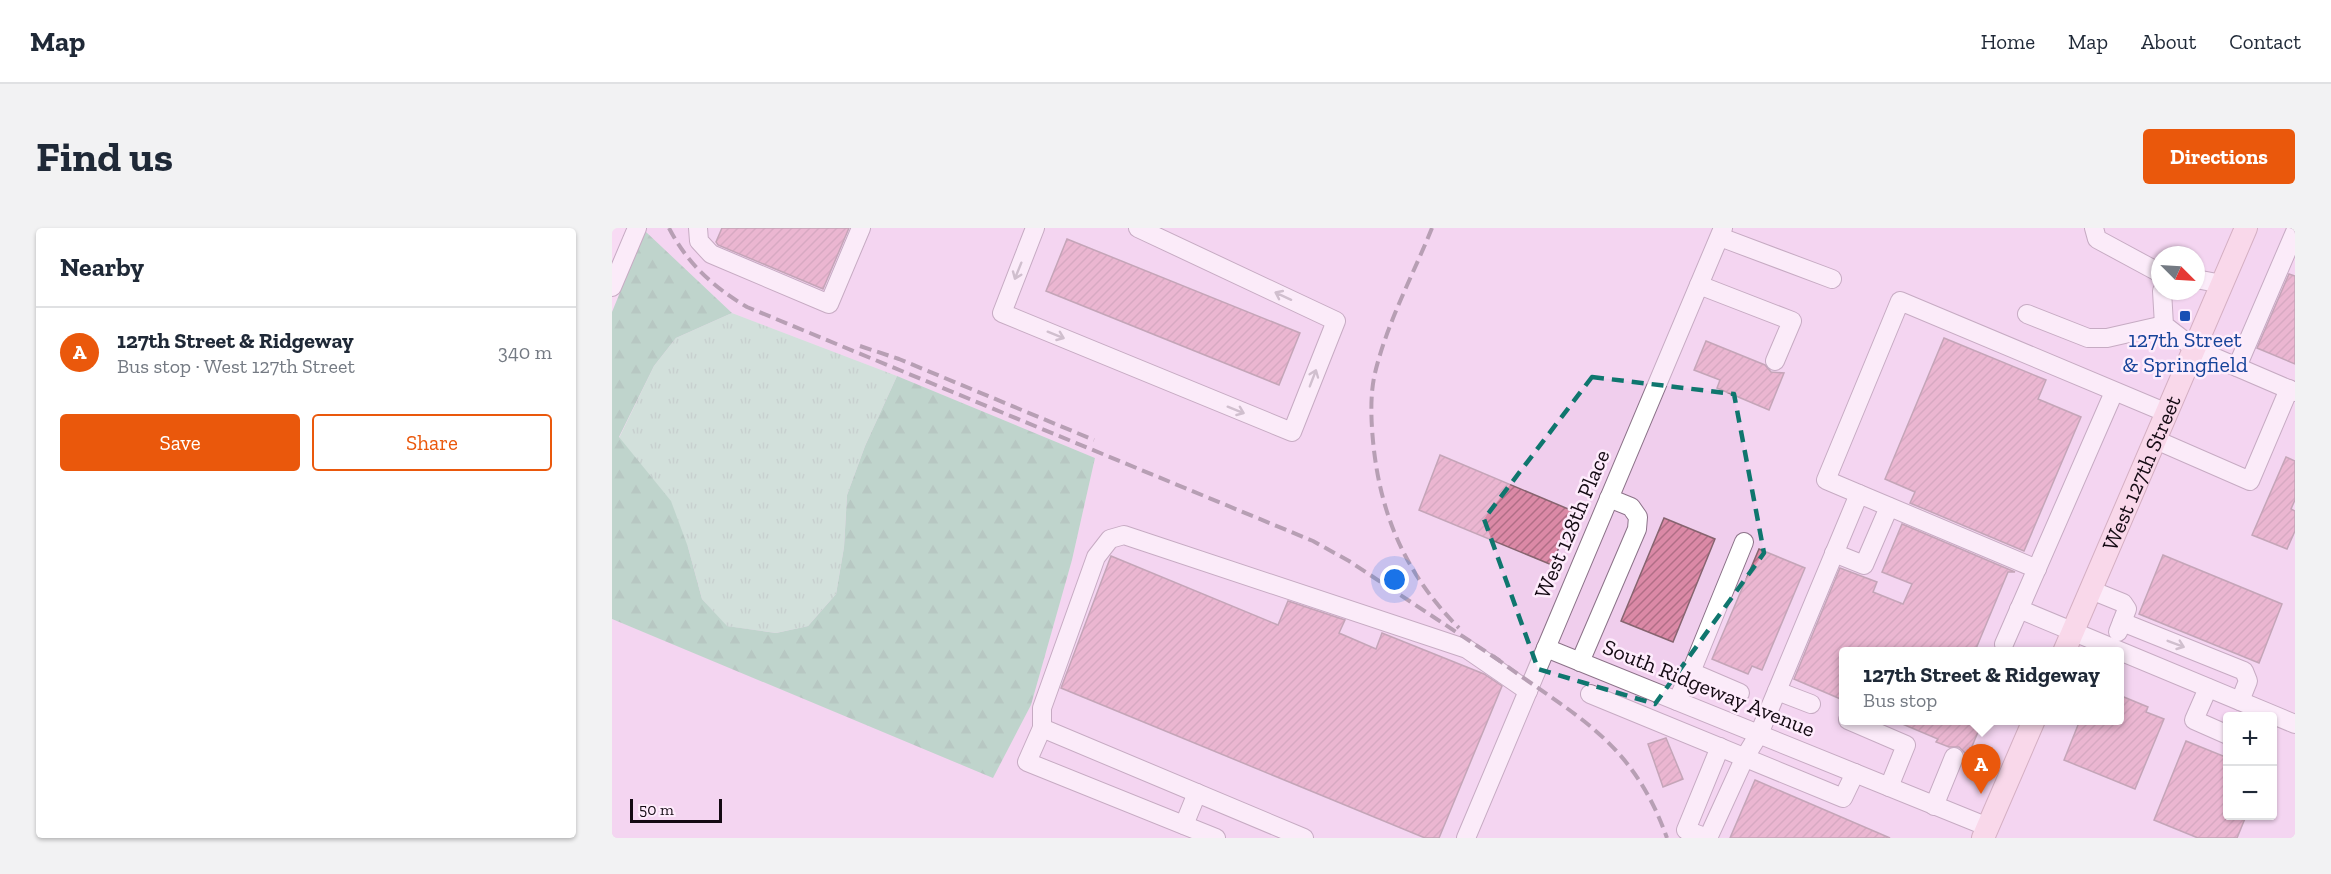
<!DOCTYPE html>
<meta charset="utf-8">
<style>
:root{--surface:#fff;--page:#f2f2f3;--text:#1f2937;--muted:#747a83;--line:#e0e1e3;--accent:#ea580c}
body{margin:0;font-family:"Zilla Slab",serif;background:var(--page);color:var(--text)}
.controls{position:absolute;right:18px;bottom:18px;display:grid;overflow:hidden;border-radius:6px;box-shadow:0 2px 4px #0004}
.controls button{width:54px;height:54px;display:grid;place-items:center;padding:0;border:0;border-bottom:2px solid var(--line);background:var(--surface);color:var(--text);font:30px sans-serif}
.compass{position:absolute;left:1539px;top:18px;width:54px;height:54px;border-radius:50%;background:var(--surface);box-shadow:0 2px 4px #0004;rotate:114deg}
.scale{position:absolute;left:18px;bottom:15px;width:92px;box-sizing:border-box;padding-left:6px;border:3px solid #140a13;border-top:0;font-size:16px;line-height:21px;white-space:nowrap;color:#140a13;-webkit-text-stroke:4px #feecfc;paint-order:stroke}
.you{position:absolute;left:783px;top:352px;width:21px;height:21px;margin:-15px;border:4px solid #fff;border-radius:50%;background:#1a73e8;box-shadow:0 0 0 9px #1a73e833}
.badge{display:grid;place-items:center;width:39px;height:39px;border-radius:50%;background:var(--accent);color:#fff;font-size:20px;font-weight:700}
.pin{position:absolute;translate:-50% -50px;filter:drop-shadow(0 2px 3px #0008)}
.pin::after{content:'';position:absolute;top:32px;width:21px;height:18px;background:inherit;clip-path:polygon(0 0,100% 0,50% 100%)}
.popup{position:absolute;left:1227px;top:419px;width:285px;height:78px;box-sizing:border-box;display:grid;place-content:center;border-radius:6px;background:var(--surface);filter:drop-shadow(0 2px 4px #0005);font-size:20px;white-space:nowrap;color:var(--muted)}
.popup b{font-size:22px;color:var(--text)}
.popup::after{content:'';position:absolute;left:50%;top:100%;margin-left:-12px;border:12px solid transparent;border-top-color:var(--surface)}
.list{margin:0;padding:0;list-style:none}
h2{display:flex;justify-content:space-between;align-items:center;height:78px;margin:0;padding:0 24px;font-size:26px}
h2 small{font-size:20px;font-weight:400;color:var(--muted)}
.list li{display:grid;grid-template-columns:39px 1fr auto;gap:18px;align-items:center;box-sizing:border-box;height:90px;padding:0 24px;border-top:2px solid var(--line)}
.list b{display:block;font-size:22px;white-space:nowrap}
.list p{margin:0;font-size:20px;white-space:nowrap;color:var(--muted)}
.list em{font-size:20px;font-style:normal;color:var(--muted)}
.actions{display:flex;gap:12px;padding:18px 24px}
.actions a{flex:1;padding:14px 0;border:2px solid var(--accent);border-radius:6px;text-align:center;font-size:21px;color:var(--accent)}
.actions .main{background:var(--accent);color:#fff}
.map{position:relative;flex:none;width:1683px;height:610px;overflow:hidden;border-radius:6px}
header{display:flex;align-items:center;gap:36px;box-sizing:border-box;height:84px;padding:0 30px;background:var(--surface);border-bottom:2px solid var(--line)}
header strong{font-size:28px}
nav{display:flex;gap:33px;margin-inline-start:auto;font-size:21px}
.intro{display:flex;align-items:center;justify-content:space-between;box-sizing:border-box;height:144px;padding:0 36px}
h1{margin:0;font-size:42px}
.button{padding:15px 27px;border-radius:6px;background:var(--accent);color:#fff;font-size:21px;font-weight:700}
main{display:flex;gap:36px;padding:0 36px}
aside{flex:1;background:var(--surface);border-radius:6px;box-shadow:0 2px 4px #0004}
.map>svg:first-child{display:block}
.built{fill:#f0ceed;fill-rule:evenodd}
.grass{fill:url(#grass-tufts)}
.forest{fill:url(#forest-firs)}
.building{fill:url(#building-hatch);stroke:#86646f;stroke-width:1.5}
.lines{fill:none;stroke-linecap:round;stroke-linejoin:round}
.minor-casing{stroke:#8b7288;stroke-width:20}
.major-casing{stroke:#a97b87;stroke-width:24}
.minor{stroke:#fff;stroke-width:18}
.major{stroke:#fbd4dd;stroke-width:22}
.rail{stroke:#685766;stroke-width:4;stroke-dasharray:12 6;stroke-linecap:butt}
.oneway{stroke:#a19da1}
.marked{fill:none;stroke:#0f766e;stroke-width:4.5;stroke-dasharray:12 8;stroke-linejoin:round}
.transit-dot{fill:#1a4fb4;stroke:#feecfc;stroke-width:2}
.labels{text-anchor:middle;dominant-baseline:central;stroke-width:5;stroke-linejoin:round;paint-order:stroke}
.transit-label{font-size:22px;fill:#164399;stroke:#feecfc}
.street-label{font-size:22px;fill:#140a13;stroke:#feecfc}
</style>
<header>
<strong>Map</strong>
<nav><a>Home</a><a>Map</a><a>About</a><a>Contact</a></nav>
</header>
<div class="intro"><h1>Find us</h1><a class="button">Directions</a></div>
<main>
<aside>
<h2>Nearby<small></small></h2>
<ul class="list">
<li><span class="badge">A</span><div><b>127th Street &amp; Ridgeway</b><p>Bus stop · West 127th Street</p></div><em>340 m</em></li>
</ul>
<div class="actions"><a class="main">Save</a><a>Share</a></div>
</aside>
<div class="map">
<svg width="1683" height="610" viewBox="0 0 1683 610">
<defs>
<pattern id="grass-tufts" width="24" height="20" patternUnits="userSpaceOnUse" patternTransform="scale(1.5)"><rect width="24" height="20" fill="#a5e6bd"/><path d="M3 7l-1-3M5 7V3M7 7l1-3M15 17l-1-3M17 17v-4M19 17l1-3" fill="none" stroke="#8dc4a2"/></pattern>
<pattern id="forest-firs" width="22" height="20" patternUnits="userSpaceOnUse" patternTransform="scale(1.5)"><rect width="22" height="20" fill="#7bcd9c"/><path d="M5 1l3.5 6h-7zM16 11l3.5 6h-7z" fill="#69af86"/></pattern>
<pattern id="building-hatch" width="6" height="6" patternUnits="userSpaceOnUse" patternTransform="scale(1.5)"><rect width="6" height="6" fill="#db89a6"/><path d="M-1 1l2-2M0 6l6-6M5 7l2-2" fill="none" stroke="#b06e86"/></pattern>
</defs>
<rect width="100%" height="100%" fill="#f8dbf4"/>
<path class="built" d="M23 0H1683V610H0V391L381 549 419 477 460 332 483 230 285 148 120 85 33 3ZM1548 27H1584V63H1548ZM1231 424H1507V492H1231ZM1616 488H1660V588H1616Z"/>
<polygon class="grass" points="120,85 285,148 253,218 235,267 232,319 224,366 196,398 164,405 114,398 90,371 76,319 7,210 42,138 64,110"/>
<polygon class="forest" points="33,3 120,85 64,110 42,138 7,209 59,273 76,319 90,371 115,398 164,405 196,398 224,366 232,319 235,267 253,218 285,148 483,230 460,332 419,477 381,550 0,391 0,84"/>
<g class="building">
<polygon points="110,0 237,0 211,61 106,17 104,14"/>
<polygon points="455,11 688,105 667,157 434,63"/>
<polygon points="1677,46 1683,48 1683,136 1645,120"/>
<polygon points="1332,110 1434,152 1426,171 1469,189 1412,323 1298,275 1303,264 1273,251"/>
<polygon points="1094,113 1153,137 1159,144 1172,145 1157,182 1105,160 1108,152 1082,142"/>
<polygon points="828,227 961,283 940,337 807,282"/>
<polygon points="1674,229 1683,233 1683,272 1679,281 1683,283 1683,303 1675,321 1640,307"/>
<polygon points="1052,290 1103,311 1061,414 1009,393"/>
<polygon points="1290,296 1403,344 1396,344 1363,423 1231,423 1231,472 1182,451 1228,340 1265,354 1261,364 1291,376 1300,356 1270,344"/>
<polygon points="1147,321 1193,340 1150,442 1140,438 1136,446 1100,431"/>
<polygon points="1551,327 1670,376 1647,435 1527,386"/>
<polygon points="499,328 666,397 676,373 733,392 727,405 764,421 770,405 872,446 890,458 827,610 813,610 449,460"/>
<polygon points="1507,467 1536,479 1534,484 1552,491 1523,561 1452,532 1468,492 1507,492"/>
<polygon points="1281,492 1371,492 1356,528 1347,519 1337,519 1324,514 1326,511"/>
<polygon points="1054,510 1071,551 1051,559 1036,516"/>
<polygon points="1574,513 1616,530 1616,588 1634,588 1625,610 1586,610 1542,592"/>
<polygon points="1143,552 1278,610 1118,610"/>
</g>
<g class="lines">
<g class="minor-casing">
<g id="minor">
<polyline points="86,0 87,13 99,26 217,76 249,0"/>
<polyline points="423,0 390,85 680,204 724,93 526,0"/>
<polyline points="1482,0 1485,11 1548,45"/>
<polyline points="1108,9 1220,51"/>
<polyline points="1584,51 1610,56"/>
<polyline points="1087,57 1180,93 1163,133"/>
<polyline points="0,59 25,0"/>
<polyline points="1550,63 1552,97 1583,121 1683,164"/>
<polyline points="1415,86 1476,110 1495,110 1552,97"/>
<polyline points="1625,139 1683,4"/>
<polyline points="1544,212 1638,253 1677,161"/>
<polyline points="1247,266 1214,252 1288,73 1555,185"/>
<polyline points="1222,325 1252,337 1277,279"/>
<polyline points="1479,362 1511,375 1515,381 1506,404"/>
<polyline points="1407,381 1683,496"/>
<polyline points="1510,394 1632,443 1636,453 1628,473"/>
<polyline points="1392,416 1502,164"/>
<polyline points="934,420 1376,599"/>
<polyline points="968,434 1025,301 1026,289 1019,279 997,270"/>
<polyline points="1079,444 1132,314"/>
<polyline points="1596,460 1582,492 1616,507"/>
<polyline points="1165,463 1199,476"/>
<polyline points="978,466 1231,570 1243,545"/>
<polyline points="1065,473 1079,444 1128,465"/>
<polyline points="1236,492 1294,517 1277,559"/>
<polyline points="430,500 692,610"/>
<polyline points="1322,578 1342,529"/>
<polyline points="572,597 585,565"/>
<polyline points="604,610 415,534 430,500 430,480 484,329 498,311 512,307 855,421 916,463"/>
<polyline points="854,610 1111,0"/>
<polyline points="1095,610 1074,602 1108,519"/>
<polyline points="1096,610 1133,529 1147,506 1247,266 1425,341"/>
</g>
</g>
<g class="major-casing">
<g id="major">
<path id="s1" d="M1452 424 1634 0"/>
<polyline points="1371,610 1422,492"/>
</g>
</g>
<use href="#minor" class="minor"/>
<use href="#major" class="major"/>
<g class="rail">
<path d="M57 0C75 35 101 59 135 79L701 313 737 333 888 433"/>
<path d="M820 0C801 47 775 95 763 145 758 166 759 191 761 213 768 287 794 347 847 400"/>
<polyline points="248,118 287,131 482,212"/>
<path d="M881 428C960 487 1019 509 1055 610"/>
</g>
</g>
<defs><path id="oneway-shaft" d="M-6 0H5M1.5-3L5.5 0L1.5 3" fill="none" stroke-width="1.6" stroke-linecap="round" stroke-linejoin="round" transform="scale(1.5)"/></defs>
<g class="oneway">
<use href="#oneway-shaft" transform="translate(406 43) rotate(112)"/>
<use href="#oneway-shaft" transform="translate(671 68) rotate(-155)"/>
<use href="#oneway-shaft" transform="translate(444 107) rotate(22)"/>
<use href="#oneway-shaft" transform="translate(701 150) rotate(-69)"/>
<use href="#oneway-shaft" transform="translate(624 182) rotate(22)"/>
<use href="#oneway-shaft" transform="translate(1564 416) rotate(21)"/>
</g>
<path d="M0 0H1683V610H0ZM980 149 1122 166 1152 325 1043 476 926 441 872 291Z" fill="#f8dbf4" fill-opacity=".55" fill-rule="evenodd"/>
<path class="marked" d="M980 149 1122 166 1152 325 1043 476 926 441 872 291Z"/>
<rect class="transit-dot" x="1567" y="82" width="12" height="12" rx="3"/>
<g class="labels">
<g class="transit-label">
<text x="1573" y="111">127th Street<tspan x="1573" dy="25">&amp; Springfield</tspan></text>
</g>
<g class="street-label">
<text stroke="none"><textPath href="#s1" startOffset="195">West 127th Street</textPath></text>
<text transform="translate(960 296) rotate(-67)">West 128th Place</text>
<text transform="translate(1097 460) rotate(22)">South Ridgeway Avenue</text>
</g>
</g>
</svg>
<div class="controls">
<button>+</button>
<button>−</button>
</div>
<svg class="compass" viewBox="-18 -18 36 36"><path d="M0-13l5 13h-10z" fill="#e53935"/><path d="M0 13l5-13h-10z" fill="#747a83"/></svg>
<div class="scale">50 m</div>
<div class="you"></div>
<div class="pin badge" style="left:1369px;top:566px">A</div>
<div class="popup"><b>127th Street &amp; Ridgeway</b>Bus stop</div>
</div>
</main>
